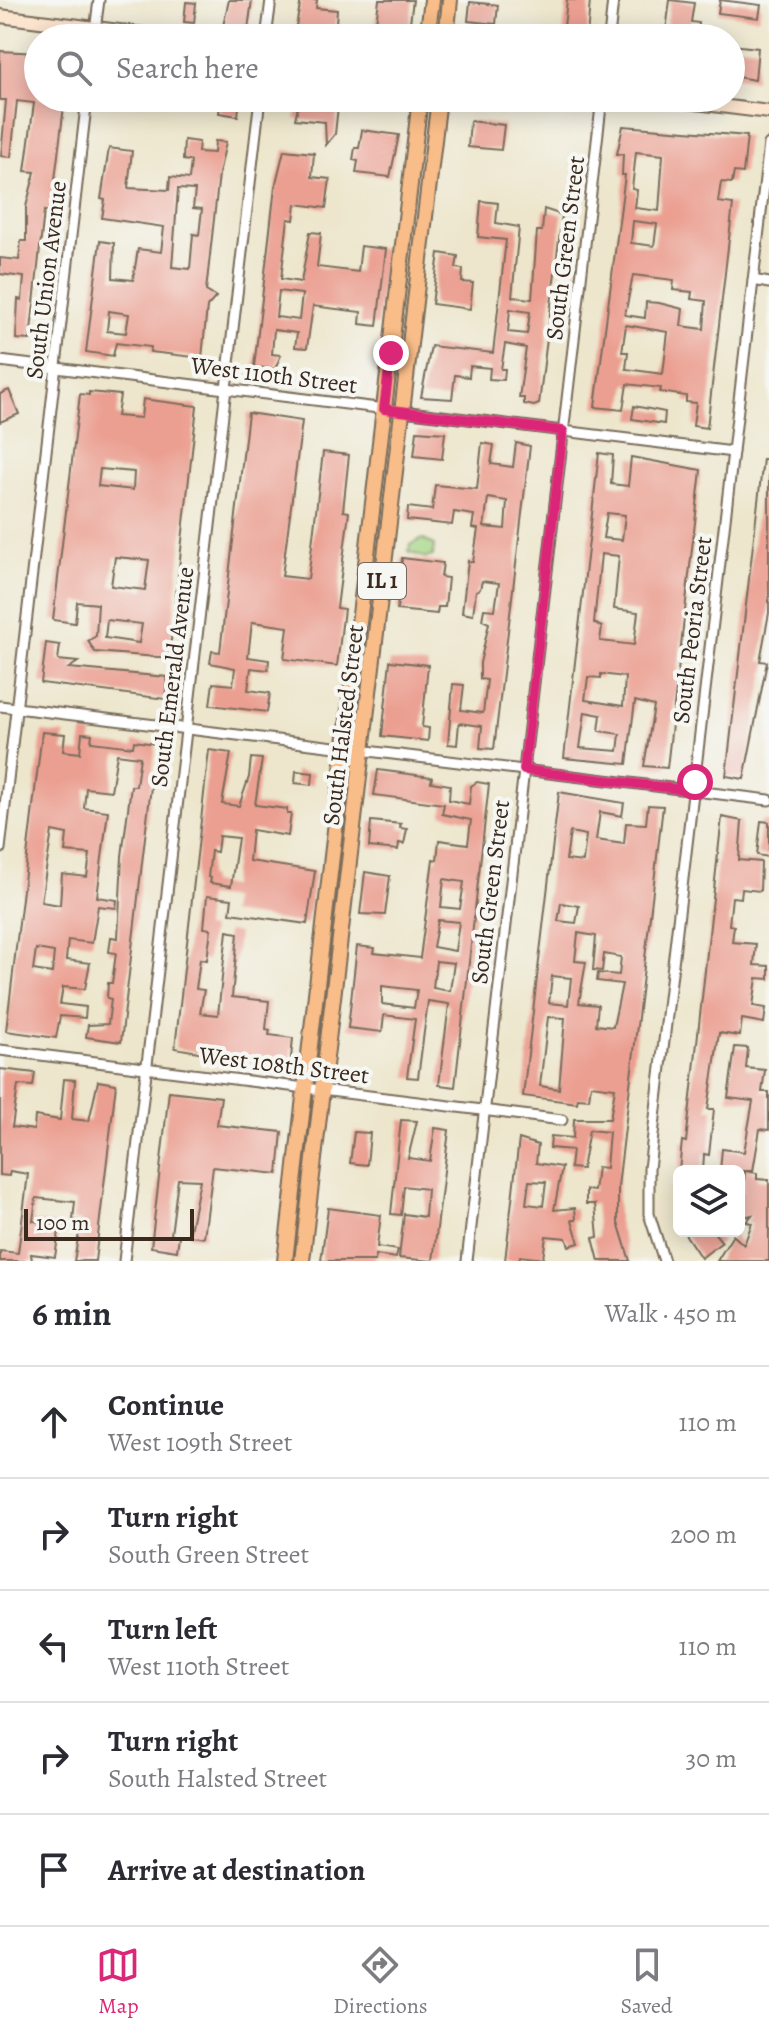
<!DOCTYPE html>
<meta charset="utf-8">
<style>
:root{--surface:#fff;--page:#f2f2f3;--text:#2b2b33;--muted:#7c7c81;--line:#e1e1e2;--accent:#db2777}
body{margin:0;font-family:Alegreya,serif;background:var(--page);color:var(--text)}
.controls{position:absolute;right:24px;bottom:24px;display:grid;overflow:hidden;border-radius:12px;box-shadow:0 4px 20px #0003}
.controls button{width:72px;height:72px;display:grid;place-items:center;padding:0;border:0;border-bottom:2px solid var(--line);background:var(--surface);color:var(--text);font:40px sans-serif}
.scale{position:absolute;left:24px;bottom:20px;width:170px;box-sizing:border-box;padding-left:8px;border:4px solid #3b2a1e;border-top:0;font-size:22px;line-height:28px;white-space:nowrap;color:#3b2a1e;-webkit-text-stroke:6px #f6f6f2;paint-order:stroke}
.stop{position:absolute;width:24px;height:24px;margin:-18px;border:6px solid #db2777;border-radius:50%;background:#fff}
.stop.end{background:#db2777;border-color:#fff;box-shadow:0 2px 8px #0008}
.list{margin:0;padding:0;list-style:none}
h2{display:flex;justify-content:space-between;align-items:center;height:104px;margin:0;padding:0 32px;font-size:34px}
h2 small{font-size:26px;font-weight:400;color:var(--muted)}
.list li{display:grid;grid-template-columns:52px 1fr auto;gap:24px;align-items:center;box-sizing:border-box;height:112px;padding:0 32px;border-top:2px solid var(--line)}
.list b{display:block;font-size:30px;white-space:nowrap}
.list p{margin:0;font-size:26px;white-space:nowrap;color:var(--muted)}
.list em{font-size:26px;font-style:normal;color:var(--muted)}
.icon{flex:none;width:44px;height:44px;fill:none;stroke:currentColor;stroke-width:2;stroke-linecap:round;stroke-linejoin:round}
.map{position:relative;flex:none;width:769px;height:1261px;overflow:hidden}
.search{position:absolute;background:var(--surface);box-shadow:0 4px 20px #0003;left:24px;right:24px;top:24px;height:88px;display:flex;align-items:center;gap:20px;box-sizing:border-box;padding:0 28px;border-radius:44px;color:var(--muted);font-size:30px}
.sheet{height:664px;background:var(--surface)}
nav{display:flex;justify-content:space-around;align-items:center;box-sizing:border-box;height:112px;border-top:2px solid var(--line);background:var(--surface);font-size:22px;color:var(--muted)}
nav a{display:grid;justify-items:center;gap:4px}
nav .on{color:var(--accent)}
.map>svg:first-child{display:block}
.green{fill:#a3d584;stroke:#6f8051;stroke-width:2}
.building{fill:#eb9f91;fill-rule:evenodd}
.lines{fill:none;stroke-linecap:round;stroke-linejoin:round}
.minor-casing{stroke:#796c5b;stroke-width:13}
.secondary-casing{stroke:#796c5b;stroke-width:16}
.primary-casing{stroke:#796c5b;stroke-width:18}
.minor{stroke:#fff;stroke-width:9}
.secondary{stroke:#fce5cf;stroke-width:12}
.primary{stroke:#f8bd88;stroke-width:14}
.route{stroke:#db2777;stroke-width:10}
.labels{text-anchor:middle;dominant-baseline:central;stroke-width:8;stroke-linejoin:round;paint-order:stroke}
.shield{fill:#f6f6f2;stroke:#73675e;stroke-width:2}
.shield-label{font-size:22px;font-weight:bold;fill:#3b2a1e}
.street-label{font-size:24px;fill:#3b2a1e;stroke:#f6f6f2}
</style>
<div class="map">
<svg width="769" height="1261" viewBox="0 0 769 1261">
<rect width="100%" height="100%" fill="#f6f6f2"/>
<filter id="ink" filterUnits="userSpaceOnUse"><feTurbulence type="fractalNoise" baseFrequency=".0125" numOctaves="2"/><feDisplacementMap in="SourceGraphic" scale="16" xChannelSelector="R" yChannelSelector="G"/><feConvolveMatrix kernelMatrix="1 2 1 2 8 2 1 2 1" color-interpolation-filters="sRGB"/></filter>
<filter id="wash" filterUnits="userSpaceOnUse"><feTurbulence type="fractalNoise" baseFrequency=".006" numOctaves="4" result="noise"/><feDisplacementMap in="SourceGraphic" scale="32" xChannelSelector="R" yChannelSelector="G"/><feGaussianBlur stdDeviation="1.8" result="paint"/><feColorMatrix in="noise" values="0 0 0 0 0 0 0 0 0 0 0 0 0 0 0 0 0 1.4 0 .05"/><feComposite in="paint" operator="in"/></filter>
<g filter="url(#wash)">
<rect width="100%" height="100%" fill="#ede6cc"/>
<polygon class="green" points="422,539 434,545 433,556 426,558 409,552 410,545"/>
<g id="blocks">
<g class="building">
<polygon points="229,0 252,0 248,30 223,26"/>
<polygon points="301,0 317,0 316,8 337,10 335,36 295,31"/>
<polygon points="379,0 413,0 408,38 374,38"/>
<polygon points="567,0 590,0 587,38 563,36"/>
<polygon points="670,0 694,3 691,22 699,23 698,34 678,32 678,38 665,38"/>
<polygon points="720,0 761,5 759,18 718,13"/>
<polygon points="186,2 196,3 194,23 184,22"/>
<polygon points="470,2 498,5 496,24 468,21"/>
<polygon points="731,45 758,48 755,80 731,76"/>
<polygon points="0,51 38,53 38,98 65,98 51,212 44,211 30,340 16,339 18,299 22,300 24,277 0,274 0,258 19,260 21,241 26,241 26,207 35,172 25,171 34,103 17,101 11,157 1,156 6,100 0,100"/>
<polygon points="221,98 240,98 238,116 219,113"/>
<polygon points="300,98 315,98 314,103 338,106 335,134 326,145 325,122 295,119"/>
<polygon points="470,121 504,125 501,150 468,147"/>
<path d="M623 126 747 136 743 173 734 172 732 183 721 182 718 202 733 204 707 428 693 426 696 403 686 402V396L660 392 661 388 627 384 623 410 595 407 625 175H622L623 154H617ZM636 152 663 155 659 211 635 208 637 190 632 189ZM633 221 657 224 654 246 631 243ZM633 275 674 280 673 290 692 292 691 299 706 301 704 329 681 326 683 309 659 303 646 302 645 318 625 315ZM626 325 668 332 663 374 626 369 628 352H622Z"/>
<polygon points="362,130 399,135 390,177 356,173 358,161 353,160 355,148 359,148"/>
<path d="M184 140 199 142 198 152 214 153 215 141 226 142 219 174 206 291 216 297 207 307 202 358 150 352 151 347 116 343 113 356 86 352 100 241 114 243 113 278 133 280 138 249 161 252 164 227 102 218 105 200 101 199 109 148 132 151 128 188 169 190 170 177 189 179 191 161 183 160ZM178 189 195 190 193 208 202 209 199 235 193 234 190 269 172 267ZM109 311 129 314 126 333 107 331Z"/>
<path d="M284 150 314 153 312 177 330 179 326 208 296 204 294 220 288 219 281 279 301 282 310 232 321 233 317 267 358 272 361 246 386 249 377 326 360 324 361 312 313 306 307 348 295 347 297 333 274 330 272 354 281 355 275 369 254 367 275 187ZM279 291 302 294 299 320 276 317Z"/>
<path d="M481 201 498 203 496 223 519 227 512 297 532 299 537 231H542L544 209 562 215 539 404 534 406 524 404V398H519L526 348 505 344 501 369H505L504 380 489 379 490 368 470 366 469 377 455 375 452 399 421 397 431 346 493 353 506 240 478 237ZM510 309 530 312 527 334 508 332Z"/>
<polygon points="439,253 458,256 456,268 463,269 462,282 473,283 470,309 432,304"/>
<polygon points="9,390 19,414 0,422 0,394"/>
<path d="M89 392 120 395 117 416 141 418 143 399 197 406 169 658 95 652 88 641 96 636 98 604 77 602 75 623 53 620 80 394 89 395ZM100 469 134 472 133 490 98 486ZM115 557 149 560 145 590 111 586ZM107 620 142 624 139 643 105 638Z"/>
<polygon points="634,406 665,412 664,424 632,419"/>
<polygon points="248,413 302,421 282,576 308,579 323,452 349,455 343,511 349,512 337,608 344,609 337,666 284,659 288,627 252,622 248,657 269,660 268,670 251,668 248,690 270,693 267,712 210,705 213,683 233,685 235,668 210,663 212,651 220,652"/>
<polygon points="417,431 445,433 442,459 414,456"/>
<path d="M482 443 494 445 491 464 513 467 516 443 530 446 494 749 480 748 482 726 459 723 457 745 448 744 453 684 464 685 461 710 483 713 487 680 480 679V663L489 623 482 620 484 609 495 610 499 583 482 581 480 589 476 591 473 615 462 613 468 561 473 562 478 529 472 528 474 515 454 512 452 525 407 520 408 507 432 510 435 485 477 489ZM488 498 507 501 505 529 484 527Z"/>
<path d="M599 453 613 455 611 484 628 486 631 457 701 470 667 768 644 766 654 706 635 701 627 764 564 758ZM607 513 625 515 622 540 603 538ZM601 554 619 556 614 609 638 612 634 645 600 641 602 627 594 623ZM601 674 625 677 623 706 585 700 588 677 601 678ZM585 712 601 715 599 731 620 734 618 751 580 748Z"/>
<polygon points="763,459 769,459 769,613 760,661 767,662 744,779 726,776"/>
<polygon points="402,558 443,563 441,577 448,578 445,607 438,607 437,614 397,610"/>
<polygon points="46,643 60,645 58,660 78,662 69,668 167,677 165,699 41,683"/>
<polygon points="390,661 428,665 422,727 429,728 428,741 382,736"/>
<path d="M42 732 65 734 63 751 80 753 82 733 92 734 91 742 133 747 134 741 156 744 121 1042 86 1037 88 1025 108 1024 111 999 107 998 108 983H112L116 953 109 952 111 937 118 938 122 856 131 786H136L140 757 117 754 111 791 86 788 84 808 108 811 97 897 117 900 116 908 98 906 92 943 68 940 66 960 90 963 88 973 85 989 63 987 60 1004 86 1007 85 1018 60 1016 56 1038 6 1031ZM52 831 67 834 65 852 90 854 87 877 62 874 60 905 41 902ZM36 949 54 952 52 973 33 970Z"/>
<path d="M209 750 231 753 222 804 239 806 249 777 251 758 262 759 255 805 287 809V814H291L288 836 252 830 249 861 315 871 307 924 230 913 232 899 207 896 204 928 211 929 207 960 200 959 196 989 204 990 200 1013 218 1015 227 931 238 933 232 997 269 1001 266 1029 270 1030 269 1035 293 1038 290 1068 175 1048ZM219 836 238 838 231 886 210 883 211 878 208 877 211 851 217 852Z"/>
<path d="M378 770 432 777 431 782 450 785 449 800 469 804 471 786 477 782 489 784 455 1087 439 1085 449 1004 428 1001 418 1078 407 1077 415 1019 384 1015 382 1032 348 1028 357 946 375 948 374 953 420 958 433 859 437 860 439 840 468 844 471 820 442 814 444 804 374 795ZM444 879 464 882 460 909 441 907ZM438 920 459 922 455 951 433 947ZM436 961 454 963 450 991 433 988ZM382 986 417 990 414 1008 382 1004Z"/>
<polygon points="296,771 313,773 312,785 295,783"/>
<path d="M559 792 624 803 622 816 600 812 596 840 624 844 626 823 646 824 648 805 663 806 618 1187V1222L630 1261H599L593 1238 598 1237 595 1204H586V1190L594 1191 597 1167 606 1168 609 1132 589 1130 582 1169 570 1168 572 1150 550 1148 551 1136 573 1138 574 1119H610L615 1088 591 1085 589 1099 578 1098 577 1103 523 1096ZM570 832 586 835 583 862 566 860ZM561 903 579 906 576 923 558 921ZM578 933 596 936 593 970 602 971 604 954 621 957 619 975 598 973 597 981 622 984 613 1027 596 1025 598 1005 579 1003 586 962 575 961ZM552 976 571 978 568 1005 549 1003ZM548 1017 565 1018 559 1089 540 1086Z"/>
<polygon points="722,817 742,821 739,860 761,862 760,891 742,889 741,898 732,897 729,925 734,926 732,942 756,944 754,965 769,966 769,979 757,978 753,1006 766,1008 764,1023 742,1019 740,1036 719,1033 708,1109 714,1109 709,1155 704,1154 703,1171 679,1171 682,1141 686,1142"/>
<polygon points="371,821 401,824 400,828 407,829 404,844 399,843 398,850 369,847"/>
<polygon points="761,821 769,822 769,857 757,855"/>
<polygon points="365,872 390,876 385,915 360,914"/>
<polygon points="735,1047 748,1048 746,1068 765,1070 762,1092 769,1092 769,1130 760,1129 753,1171 720,1171 722,1149 744,1152 753,1101 728,1098"/>
<polygon points="0,1069 35,1073 33,1086 18,1085 12,1127 34,1130 35,1116 60,1120 64,1079 75,1080 72,1119 89,1121 98,1081 116,1084 95,1261 74,1261 81,1221 73,1220 75,1202 36,1198 33,1221 60,1225 55,1257 31,1254 32,1261 0,1261 0,1251 18,1253 28,1174 10,1171 9,1176 0,1175"/>
<polygon points="169,1091 221,1097 217,1125 282,1132 278,1174 213,1167 204,1238 189,1236 200,1180 178,1179 171,1235 179,1236 177,1251 151,1247"/>
<polygon points="401,1120 417,1121 408,1158 430,1161 435,1128 449,1130 433,1261 399,1258 404,1214 425,1217 427,1189 404,1186 401,1215 391,1214"/>
<polygon points="354,1132 370,1133 367,1165 350,1163"/>
<path d="M519 1139 538 1145 536 1163 562 1167 554 1210 575 1208 576 1220H572L579 1243 569 1246 566 1238 546 1236 543 1259 520 1256 519 1261H505ZM529 1181 546 1182 543 1206 526 1204Z"/>
<polygon points="745,1171 757,1173 757,1179 769,1180 769,1261 717,1261 733,1235 744,1245 752,1223 746,1222 752,1215 739,1218 739,1192 743,1192"/>
<polygon points="328,1208 381,1215 377,1247 398,1250 396,1258 376,1255 375,1261 321,1261"/>
<polygon points="683,1231 713,1231 722,1242 701,1258"/>
</g>
</g>
</g>
<g filter="url(#ink)">
<use href="#blocks" fill-opacity="0" stroke="#796c5b" stroke-width="2"/>
<g class="lines">
<g class="minor-casing">
<g id="minor">
<polyline points="94,38 99,0"/>
<polyline points="266,38 271,0"/>
<polyline points="609,38 613,0"/>
<polyline points="753,280 769,283"/>
<polyline points="0,361 733,452"/>
<polyline points="0,706 769,800"/>
<polyline points="0,849 87,98"/>
<polyline points="0,1050 562,1120"/>
<polyline points="124,1261 260,98"/>
<polyline points="467,1261 602,98"/>
<polyline points="664,1261 649,1214 649,1169 769,144"/>
</g>
</g>
<g class="secondary-casing">
<g id="secondary">
<polyline points="0,16 175,38"/>
<polyline points="656,98 769,112"/>
</g>
</g>
<g class="primary-casing">
<g id="primary">
<polyline points="427,38 432,0"/>
<polyline points="446,38 450,0"/>
<polyline points="285,1261 420,98"/>
<polyline points="302,1261 439,98"/>
</g>
</g>
<use href="#minor" class="minor"/>
<use href="#secondary" class="secondary"/>
<use href="#primary" class="primary"/>
</g>
</g>
<g class="lines" filter="url(#ink)">
<polyline class="route" points="391,353 384,409 563,431 524,770 694,791 695,782"/>
</g>
<g class="labels">
<rect class="shield" x="358" y="563" width="48" height="36" rx="6"/>
<g class="shield-label">
<text x="382" y="581">IL 1</text>
</g>
<g class="street-label">
<text transform="translate(565 248) rotate(-83)">South Green Street</text>
<text transform="translate(46 280) rotate(-83)">South Union Avenue</text>
<text transform="translate(274 375) rotate(7)">West 110th Street</text>
<text transform="translate(692 630) rotate(-83)">South Peoria Street</text>
<text transform="translate(172 677) rotate(-83)">South Emerald Avenue</text>
<text transform="translate(343 725) rotate(-83)">South Halsted Street</text>
<text transform="translate(490 892) rotate(-83)">South Green Street</text>
<text transform="translate(284 1065) rotate(7)">West 108th Street</text>
</g>
</g>
</svg>
<div class="controls">
<button><svg class="icon" aria-label="layers" viewBox="0 0 24 24"><path d="M12 4l9 5-9 5-9-5zM3 14l9 5 9-5"/></svg></button>
</div>
<div class="scale">100 m</div>
<div class="stop" style="left:695px;top:782px"></div>
<div class="stop end" style="left:391px;top:353px"></div>
<div class="search"><svg class="icon" aria-label="search" viewBox="0 0 24 24"><circle cx="10" cy="10" r="6"/><path d="M15 15l6 6"/></svg>Search here</div>
</div>
<section class="sheet">
<h2>6 min<small>Walk · 450 m</small></h2>
<ul class="list">
<li><svg class="icon" aria-label="ahead" viewBox="0 0 24 24"><path d="M12 20V5M6 11l6-6 6 6"/></svg><div><b>Continue</b><p>West 109th Street</p></div><em>110 m</em></li>
<li><svg class="icon" aria-label="right" viewBox="0 0 24 24"><path d="M7 20v-9h11M14 6l5 5-5 5"/></svg><div><b>Turn right</b><p>South Green Street</p></div><em>200 m</em></li>
<li><svg class="icon" aria-label="left" viewBox="0 0 24 24"><path d="M17 20v-9H6M10 6l-5 5 5 5"/></svg><div><b>Turn left</b><p>West 110th Street</p></div><em>110 m</em></li>
<li><svg class="icon" aria-label="right" viewBox="0 0 24 24"><path d="M7 20v-9h11M14 6l5 5-5 5"/></svg><div><b>Turn right</b><p>South Halsted Street</p></div><em>30 m</em></li>
<li><svg class="icon" aria-label="arrive" viewBox="0 0 24 24"><path d="M6 21V4h12l-3 4 3 4H6"/></svg><div><b>Arrive at destination</b></div></li>
</ul>
</section>
<nav>
<a class="on"><svg class="icon" aria-label="map" viewBox="0 0 24 24"><path d="M3 6l6-2 6 2 6-2v14l-6 2-6-2-6 2zM9 4v14M15 6v14"/></svg>Map</a>
<a><svg class="icon" aria-label="directions" viewBox="0 0 24 24"><path d="M12 3l9 9-9 9-9-9zM9 14v-3h6M13 9l2 2-2 2"/></svg>Directions</a>
<a><svg class="icon" aria-label="saved" viewBox="0 0 24 24"><path d="M7 4h10v16l-5-4-5 4z"/></svg>Saved</a>
</nav>
